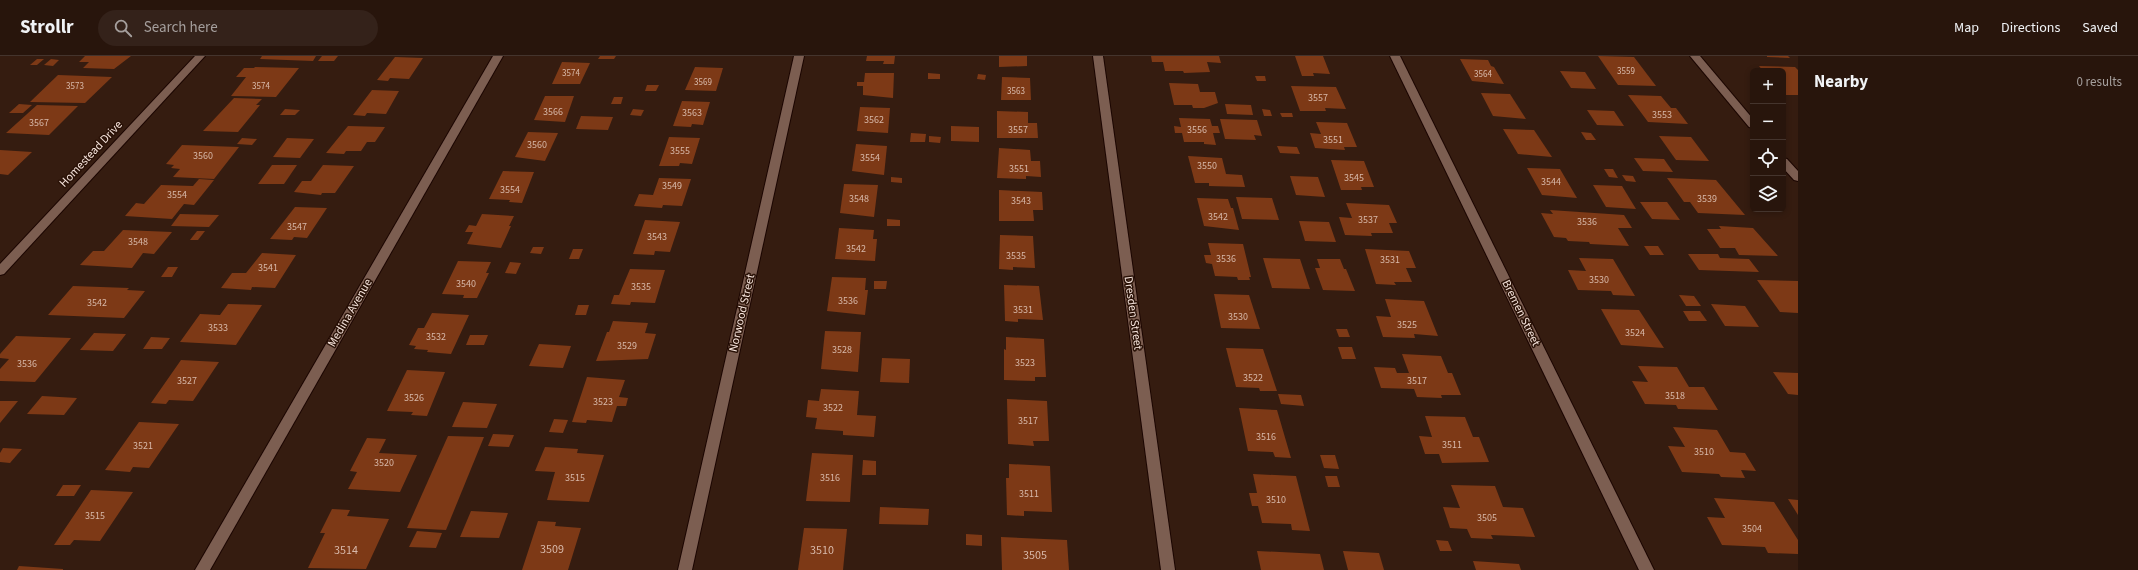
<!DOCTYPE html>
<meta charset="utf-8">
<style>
:root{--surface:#28150c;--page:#34221a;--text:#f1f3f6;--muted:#a59f9d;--line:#44342d}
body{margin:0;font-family:"Source Sans 3",sans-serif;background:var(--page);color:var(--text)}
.controls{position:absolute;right:12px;top:12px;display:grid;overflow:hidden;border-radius:6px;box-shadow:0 2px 6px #0003}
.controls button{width:36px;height:36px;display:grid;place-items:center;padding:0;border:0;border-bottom:1px solid var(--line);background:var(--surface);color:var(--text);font:20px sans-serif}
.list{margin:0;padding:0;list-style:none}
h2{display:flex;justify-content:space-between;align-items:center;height:52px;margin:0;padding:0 16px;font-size:17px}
h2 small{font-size:13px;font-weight:400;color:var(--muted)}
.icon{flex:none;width:22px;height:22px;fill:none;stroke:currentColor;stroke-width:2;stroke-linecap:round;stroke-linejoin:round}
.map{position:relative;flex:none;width:1798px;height:514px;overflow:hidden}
header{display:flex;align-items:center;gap:24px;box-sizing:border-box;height:56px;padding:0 20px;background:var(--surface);border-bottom:1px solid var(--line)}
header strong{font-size:19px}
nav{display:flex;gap:22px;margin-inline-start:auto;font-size:14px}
.search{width:280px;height:36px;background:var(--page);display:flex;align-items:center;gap:10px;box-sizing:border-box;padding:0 14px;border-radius:22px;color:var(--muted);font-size:15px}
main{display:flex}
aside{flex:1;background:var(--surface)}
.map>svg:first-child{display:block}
.building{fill:#7d3916}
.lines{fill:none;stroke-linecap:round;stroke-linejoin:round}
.minor-casing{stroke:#1b0500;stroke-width:2}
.minor{fill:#7c5e51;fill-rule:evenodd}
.labels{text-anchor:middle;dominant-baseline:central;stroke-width:3;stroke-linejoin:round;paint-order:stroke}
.far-number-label{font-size:9px;fill:#d8b9aa}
.number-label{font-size:10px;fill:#d8b9aa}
.street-label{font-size:12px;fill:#f6e4dc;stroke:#2a1207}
.near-number-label{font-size:12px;fill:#d8b9aa}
</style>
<header>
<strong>Strollr</strong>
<div class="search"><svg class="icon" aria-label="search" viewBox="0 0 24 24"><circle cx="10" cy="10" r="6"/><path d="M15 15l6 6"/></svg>Search here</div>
<nav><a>Map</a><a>Directions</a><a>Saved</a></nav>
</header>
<main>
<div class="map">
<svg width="1798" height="514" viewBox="0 0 1798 514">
<rect width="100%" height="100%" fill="#351c10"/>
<g class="building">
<polygon points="85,0 131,0 114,13 83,12 89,6 79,6"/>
<polygon points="262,0 316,0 313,5 260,3"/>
<polygon points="322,0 338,0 334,5 318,5"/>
<polygon points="600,0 616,0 614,3 598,3"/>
<polygon points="867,0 895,0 894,8 883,8 884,5 866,5"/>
<polygon points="999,0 1027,0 1027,10 999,11"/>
<polygon points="1151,0 1219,0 1221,7 1207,6 1210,16 1184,17 1183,15 1165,15 1163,6 1152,6"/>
<polygon points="1295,0 1323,0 1330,18 1313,17 1314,20 1302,20"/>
<polygon points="1598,0 1634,1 1656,30 1618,29"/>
<polygon points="1767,0 1788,0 1790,2 1767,1"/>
<polygon points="395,1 423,2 409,23 390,22 388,25 377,24"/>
<polygon points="37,3 44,3 37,9 30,9"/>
<polygon points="51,3 59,4 53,10 44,9"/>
<polygon points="1460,3 1488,4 1491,10 1494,11 1504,28 1472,25"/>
<polygon points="562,6 590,7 580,28 552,28"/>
<polygon points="1759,10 1795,11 1798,14 1798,39 1785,39 1783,37 1783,15 1763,15"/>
<polygon points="255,11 299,12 276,41 231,40 246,21 236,21 244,12 254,12"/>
<polygon points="695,11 723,12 716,35 685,34"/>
<polygon points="1560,15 1585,16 1596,33 1571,32"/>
<polygon points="865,17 894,17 893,42 863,39 863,30 857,30 857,26 864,26"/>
<polygon points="928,17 940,18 940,23 928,23"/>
<polygon points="978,18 986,19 985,24 977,23"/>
<polygon points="58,19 112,21 85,47 30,46"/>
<polygon points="1255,20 1265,20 1266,25 1257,25"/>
<polygon points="1002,21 1030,22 1031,44 1001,44"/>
<polygon points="1169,27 1198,28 1200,36 1215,36 1218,47 1204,52 1193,52 1192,49 1174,49"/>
<polygon points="647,29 659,29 656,35 645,35"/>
<polygon points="1291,30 1336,31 1346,53 1325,52 1326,55 1300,55"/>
<polygon points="372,34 399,35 386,58 367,57 365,60 353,59"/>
<polygon points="1481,37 1510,38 1526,63 1493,60"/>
<polygon points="1628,39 1661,40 1671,52 1676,52 1688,68 1648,66"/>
<polygon points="545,40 574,40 565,66 534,64"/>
<polygon points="614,41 623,41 621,48 611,48"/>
<polygon points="234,42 262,43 256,49 260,49 238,76 203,75"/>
<polygon points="682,45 710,46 703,69 692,68 691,71 673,70"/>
<polygon points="19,48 32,49 23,57 9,57"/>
<polygon points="1225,48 1251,49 1253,59 1227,58"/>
<polygon points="37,49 78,50 49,79 6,77"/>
<polygon points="860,51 890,52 888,77 857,75"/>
<polygon points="285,53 300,54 295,59 280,59"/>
<polygon points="633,53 644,54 641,60 630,59"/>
<polygon points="1262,53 1270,54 1272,60 1264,60"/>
<polygon points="1587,54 1614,55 1624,70 1597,69"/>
<polygon points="997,55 1028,56 1028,67 1037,67 1038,82 997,82"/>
<polygon points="1280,57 1292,57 1293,61 1282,61"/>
<polygon points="581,60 613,61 608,74 576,73"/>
<polygon points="1179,62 1210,63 1212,70 1218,70 1220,77 1213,77 1216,89 1204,88 1204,86 1184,86 1182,77 1175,77 1174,70 1181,71"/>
<polygon points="1220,63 1257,64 1262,80 1254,79 1256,84 1225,83"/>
<polygon points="1316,66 1347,67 1357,91 1344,91 1345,94 1315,92 1310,77 1321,78"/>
<polygon points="348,70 385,71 375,86 367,86 361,95 346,95 344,98 326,97"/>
<polygon points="951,70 979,71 979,86 951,85"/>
<polygon points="1503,73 1534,74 1552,101 1518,98"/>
<polygon points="528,76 558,77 545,105 515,101"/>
<polygon points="1581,76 1591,77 1596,84 1586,84"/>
<polygon points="911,77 926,78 925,86 910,86"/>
<polygon points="929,80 941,81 940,87 929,86"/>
<polygon points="1659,80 1691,81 1709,105 1676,104"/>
<polygon points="669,81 700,82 692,108 680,107 679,110 659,110"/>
<polygon points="242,82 257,83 252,89 237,88"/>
<polygon points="287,82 314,83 300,102 273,101"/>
<polygon points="856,88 887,90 884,119 852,115"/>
<polygon points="182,89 239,91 214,123 173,121 180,113 171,112 174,109 166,108"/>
<polygon points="1277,90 1297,91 1300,98 1280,97"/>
<polygon points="999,92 1030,94 1031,105 1040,105 1041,121 1026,120 1026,123 997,122"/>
<polygon points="0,94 32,96 8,119 0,118"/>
<polygon points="1188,100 1222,102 1226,118 1242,119 1245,131 1209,130 1209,127 1195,127"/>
<polygon points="1634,102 1664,103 1673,116 1643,115"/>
<polygon points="1331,104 1364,105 1374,131 1361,131 1362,134 1341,134"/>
<polygon points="272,109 297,109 284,128 258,128"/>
<polygon points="323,109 354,110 335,137 322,137 321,139 294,136 302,125 311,125"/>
<polygon points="1527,112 1560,113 1577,142 1542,139"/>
<polygon points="1604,113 1613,113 1618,122 1609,121"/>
<polygon points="503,115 534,116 522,147 509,146 510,144 489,143"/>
<polygon points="1622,119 1633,120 1636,126 1626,125"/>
<polygon points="1290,120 1318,121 1325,141 1296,139"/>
<polygon points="891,121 902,122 902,127 891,126"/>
<polygon points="659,122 691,123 682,150 663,149 662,152 634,150 639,138 653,139"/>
<polygon points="1667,122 1716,124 1745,159 1698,157 1690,146 1684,146"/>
<polygon points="199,123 214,124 194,149 184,148 172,163 125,160 136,147 144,148 161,129 193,130"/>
<polygon points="844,128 878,129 874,161 840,157"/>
<polygon points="1593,129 1622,130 1636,153 1606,151"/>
<polygon points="999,134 1042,136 1043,154 1033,154 1034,165 999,165"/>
<polygon points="1236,141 1272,142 1279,164 1242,163"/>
<polygon points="1197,142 1228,143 1231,152 1233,152 1239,174 1204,170"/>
<polygon points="1640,146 1667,146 1680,164 1652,163"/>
<polygon points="1346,147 1389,149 1397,167 1389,167 1393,177 1371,177 1372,180 1345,179 1339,161 1352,162"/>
<polygon points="295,151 327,152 307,182 294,181 292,184 270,183"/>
<polygon points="1550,154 1624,159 1632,172 1618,172 1629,190 1590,188 1589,186 1568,185 1566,182 1554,181 1541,157 1553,158"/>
<polygon points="180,158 219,159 209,171 171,170"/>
<polygon points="482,158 514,160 509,170 511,170 501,192 467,188 473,176 465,176 469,169 476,170"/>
<polygon points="887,163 900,164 900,170 887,170"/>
<polygon points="645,164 680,166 670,196 655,195 654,199 633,198"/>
<polygon points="1299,165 1329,166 1336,186 1305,185"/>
<polygon points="1719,170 1753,172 1778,200 1739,199 1735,192 1720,192 1707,173 1721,173"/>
<polygon points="839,172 874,174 873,183 877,183 875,205 835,203"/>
<polygon points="123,174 172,176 154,198 143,197 132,212 80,209 93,195 104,195"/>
<polygon points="197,175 205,175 198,184 190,184"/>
<polygon points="1000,179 1033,180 1035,212 1013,211 1013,214 999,213"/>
<polygon points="1208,187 1243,188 1251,221 1249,221 1250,224 1238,224 1237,221 1215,220 1212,208 1206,207 1204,199 1211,199"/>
<polygon points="1644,190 1658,190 1664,199 1650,199"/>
<polygon points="533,191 544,191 541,198 530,197"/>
<polygon points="573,193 583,193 579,203 569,203"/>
<polygon points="1365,193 1409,195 1416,212 1406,212 1412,226 1394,226 1396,229 1376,228"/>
<polygon points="262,197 296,199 275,232 252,231 251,234 221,232 232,217 246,217"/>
<polygon points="1688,198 1718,198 1720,202 1749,203 1759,216 1699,214"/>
<polygon points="1263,202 1300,203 1310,233 1272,232"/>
<polygon points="1579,202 1613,203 1635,240 1613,239 1611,235 1578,234 1568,214 1586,215"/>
<polygon points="1317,203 1340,203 1344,213 1346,213 1355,235 1323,234 1315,212 1320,212"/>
<polygon points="458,205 491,206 486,217 489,217 477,242 463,242 464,239 442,238"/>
<polygon points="510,206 521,207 516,218 505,217"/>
<polygon points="168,211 178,211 172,221 161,221"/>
<polygon points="630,213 665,214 655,247 631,246 630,249 611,248 614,239 619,239"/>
<polygon points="832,221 866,222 865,234 868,234 865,259 827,255"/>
<polygon points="1757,224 1798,225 1798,257 1780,256"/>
<polygon points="874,225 887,225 886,233 874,233"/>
<polygon points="1004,229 1039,230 1043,264 1018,263 1018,266 1005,265"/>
<polygon points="73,230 129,232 127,234 145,235 124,262 48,259"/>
<polygon points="1214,238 1249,239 1260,273 1221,272"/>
<polygon points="1679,239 1694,240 1701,250 1686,250"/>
<polygon points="1385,243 1424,245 1438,280 1414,278 1415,282 1383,281 1376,260 1391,261"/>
<polygon points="228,248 262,249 236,289 180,286 200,258 220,259"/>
<polygon points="1711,248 1745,250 1759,271 1725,270"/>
<polygon points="578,249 589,249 586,259 575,259"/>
<polygon points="1601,253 1639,254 1664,292 1621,289"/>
<polygon points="1683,255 1700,255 1707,265 1689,265"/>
<polygon points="432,257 469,259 451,298 427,296 428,294 414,293 416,290 409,289 418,272 424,272"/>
<polygon points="613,265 648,267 645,277 656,278 648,303 596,305 607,276 609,276"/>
<polygon points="1336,273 1347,273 1350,281 1339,281"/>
<polygon points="825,275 861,276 858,316 821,313"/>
<polygon points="94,277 126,278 113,295 80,294"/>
<polygon points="470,279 488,279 484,289 466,289"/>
<polygon points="16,280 71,282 35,326 0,325 0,313 9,303 0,302 0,298"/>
<polygon points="151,281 170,282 162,293 143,293"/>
<polygon points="1006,281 1044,283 1046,321 1035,321 1035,325 1004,324 1004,293 1006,294"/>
<polygon points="539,288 571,290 563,312 529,310"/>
<polygon points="1338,291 1352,291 1356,303 1342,303"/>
<polygon points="1226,292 1263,293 1277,335 1260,335 1259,332 1236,331"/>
<polygon points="1402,298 1441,300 1448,317 1452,317 1461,339 1441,339 1442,342 1417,341 1414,333 1381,332 1374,311 1395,312 1397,317 1409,317"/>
<polygon points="882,302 910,303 909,327 880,326"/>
<polygon points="181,304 219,306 193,345 169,344 166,348 151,347"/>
<polygon points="1638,310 1677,311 1689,331 1704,331 1718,354 1678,353 1676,349 1645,348 1632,325 1648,326"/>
<polygon points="407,314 445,316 427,360 411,359 413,356 387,355"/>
<polygon points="1773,316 1798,317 1798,339 1788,338"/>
<polygon points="587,321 625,324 619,341 628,342 626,350 617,350 612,366 587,364 586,367 572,366"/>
<polygon points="821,333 859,335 857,359 876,360 874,381 843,379 843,375 815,373 817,362 806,361 808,344 819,345"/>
<polygon points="1278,338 1301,339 1304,350 1281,348"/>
<polygon points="42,340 77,342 64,359 27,358"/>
<polygon points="1007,343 1047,345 1049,385 1033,385 1034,390 1008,388"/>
<polygon points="0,345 18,345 0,367"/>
<polygon points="463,346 497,348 487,372 452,371"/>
<polygon points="1239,352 1277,354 1291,402 1275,401 1273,396 1248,395"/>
<polygon points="1425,360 1465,361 1473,381 1479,381 1489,406 1442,407 1439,398 1425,398 1419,380 1432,381"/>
<polygon points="554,363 568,364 563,377 549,376"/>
<polygon points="139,366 179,368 149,412 133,411 130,416 105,414"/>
<polygon points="1673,371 1717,374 1730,396 1745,397 1756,415 1741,414 1745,422 1721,421 1719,418 1682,416 1668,390 1685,391"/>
<polygon points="493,378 514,379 509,391 488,390"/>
<polygon points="448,380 484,381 446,474 407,472"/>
<polygon points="367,382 386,383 379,397 417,399 400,436 348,433 357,416 350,415"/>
<polygon points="545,391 578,393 577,397 604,399 589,446 547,444 555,416 535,415"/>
<polygon points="3,392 22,393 10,407 0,406 0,397"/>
<polygon points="812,397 853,399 850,446 806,445"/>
<polygon points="1320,399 1335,399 1339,413 1324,412"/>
<polygon points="863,404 876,405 876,419 862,419"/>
<polygon points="1009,408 1050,410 1052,456 1024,455 1024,460 1007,459 1006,422 1009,422"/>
<polygon points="1253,418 1296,420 1310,475 1292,474 1291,468 1262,467 1258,450 1252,450 1249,437 1257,437"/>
<polygon points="1325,420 1337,420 1340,431 1328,431"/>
<polygon points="63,429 81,429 74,440 56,440"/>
<polygon points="1451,429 1495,430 1503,451 1523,452 1535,481 1491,479 1493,483 1471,482 1467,473 1450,472 1443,451 1460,452"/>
<polygon points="91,434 133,436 100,485 74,484 70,489 54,489"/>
<polygon points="1714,442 1774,446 1798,484 1798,498 1768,497 1765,491 1722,489 1707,461 1725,462"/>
<polygon points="1788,443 1798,444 1798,459"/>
<polygon points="880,451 929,453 928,469 879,468"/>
<polygon points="332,453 350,454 347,460 389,463 366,513 308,512 325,477 320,477"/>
<polygon points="471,455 508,457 499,482 460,481"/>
<polygon points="538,465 556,466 555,470 581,472 568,514 522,514"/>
<polygon points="804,472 847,473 843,514 798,514"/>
<polygon points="417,475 442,477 436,492 409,491"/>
<polygon points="966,478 982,479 982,490 966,489"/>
<polygon points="1001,481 1067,484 1069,514 1002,514"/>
<polygon points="1436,484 1448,485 1452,495 1440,495"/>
<polygon points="1257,495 1320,498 1324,514 1261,514"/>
<polygon points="1343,495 1379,497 1384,514 1348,514"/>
<polygon points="1473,505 1519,508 1521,514 1476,514"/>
<polygon points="19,510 63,513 63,514 17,514"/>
</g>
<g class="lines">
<g class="minor-casing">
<g id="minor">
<polygon points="195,0 205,0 4,218 0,219 0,208"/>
<polygon points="493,0 503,0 210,514 195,514"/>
<polygon points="794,0 804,0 692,514 678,514"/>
<polygon points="1093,0 1103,0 1175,514 1161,514"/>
<polygon points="1390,0 1400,0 1654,514 1639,514"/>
<polygon points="1690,0 1700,0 1753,63 1753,72 1749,71"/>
<polygon points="1783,102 1787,103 1798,115 1798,125 1794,124 1783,112"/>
</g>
</g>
<use href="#minor" class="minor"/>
</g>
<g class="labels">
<g class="far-number-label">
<text x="1626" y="15">3559</text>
<text x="571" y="17">3574</text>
<text x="1483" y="18">3564</text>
<text x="703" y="26">3569</text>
<text x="75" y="30">3573</text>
<text x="261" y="30">3574</text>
<text x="1016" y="35">3563</text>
</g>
<g class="number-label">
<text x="1318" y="42">3557</text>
<text x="553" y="56">3566</text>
<text x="692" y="57">3563</text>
<text x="1662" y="59">3553</text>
<text x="874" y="64">3562</text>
<text x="39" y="67">3567</text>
<text x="1018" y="74">3557</text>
<text x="1197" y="74">3556</text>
<text x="1333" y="84">3551</text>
<text x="537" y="89">3560</text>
<text x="680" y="95">3555</text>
<text x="203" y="100">3560</text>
<text x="870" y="102">3554</text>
<text x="1207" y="110">3550</text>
<text x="1019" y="113">3551</text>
<text x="1354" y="122">3545</text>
<text x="1551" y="126">3544</text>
<text x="672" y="130">3549</text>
<text x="510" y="134">3554</text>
<text x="177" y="139">3554</text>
<text x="859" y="143">3548</text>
<text x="1707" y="143">3539</text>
<text x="1021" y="145">3543</text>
<text x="1218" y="161">3542</text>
<text x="1368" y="164">3537</text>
<text x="1587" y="166">3536</text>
<text x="297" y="171">3547</text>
<text x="657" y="181">3543</text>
<text x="138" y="186">3548</text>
<text x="856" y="193">3542</text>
<text x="1016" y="200">3535</text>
<text x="1226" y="203">3536</text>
<text x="1390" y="204">3531</text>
<text x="268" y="212">3541</text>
<text x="1599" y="224">3530</text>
<text x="466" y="228">3540</text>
<text x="641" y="231">3535</text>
<text x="848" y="245">3536</text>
<text x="97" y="247">3542</text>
<text x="1023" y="254">3531</text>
<text x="1238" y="261">3530</text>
<text x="1407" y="269">3525</text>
<text x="218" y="272">3533</text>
<text x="1635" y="277">3524</text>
<text x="436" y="281">3532</text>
<text x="627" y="290">3529</text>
<text x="842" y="294">3528</text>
<text x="1025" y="307">3523</text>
<text x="27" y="308">3536</text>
<text x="1253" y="322">3522</text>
<text x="187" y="325">3527</text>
<text x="1417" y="325">3517</text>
<text x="1675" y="340">3518</text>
<text x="414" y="342">3526</text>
<text x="603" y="346">3523</text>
<text x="833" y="352">3522</text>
<text x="1028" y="365">3517</text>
<text x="1266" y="381">3516</text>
<text x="1452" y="389">3511</text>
<text x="143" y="390">3521</text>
<text x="1704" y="396">3510</text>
<text x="384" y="407">3520</text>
<text x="575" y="422">3515</text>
<text x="830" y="422">3516</text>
<text x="1029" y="438">3511</text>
<text x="1276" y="444">3510</text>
<text x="95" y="460">3515</text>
<text x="1487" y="462">3505</text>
<text x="1752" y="473">3504</text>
</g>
<g class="street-label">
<text transform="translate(91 98) rotate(-47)">Homestead Drive</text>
<text transform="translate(350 257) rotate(-60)">Medina Avenue</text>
<text transform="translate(742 257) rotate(-77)">Norwood Street</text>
<text transform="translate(1133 257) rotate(82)">Dresden Street</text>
<text transform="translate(1521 257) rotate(64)">Bremen Street</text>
</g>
<g class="near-number-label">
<text x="552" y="493">3509</text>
<text x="346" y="494">3514</text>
<text x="822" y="494">3510</text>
<text x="1035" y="499">3505</text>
</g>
</g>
</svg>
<div class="controls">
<button>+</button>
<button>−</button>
<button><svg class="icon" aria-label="locate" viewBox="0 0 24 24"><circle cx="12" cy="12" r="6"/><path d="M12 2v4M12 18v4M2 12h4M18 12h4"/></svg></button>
<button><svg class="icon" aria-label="layers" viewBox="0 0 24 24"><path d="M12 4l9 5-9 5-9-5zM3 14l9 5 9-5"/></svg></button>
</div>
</div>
<aside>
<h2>Nearby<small>0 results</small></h2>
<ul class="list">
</ul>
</aside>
</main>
